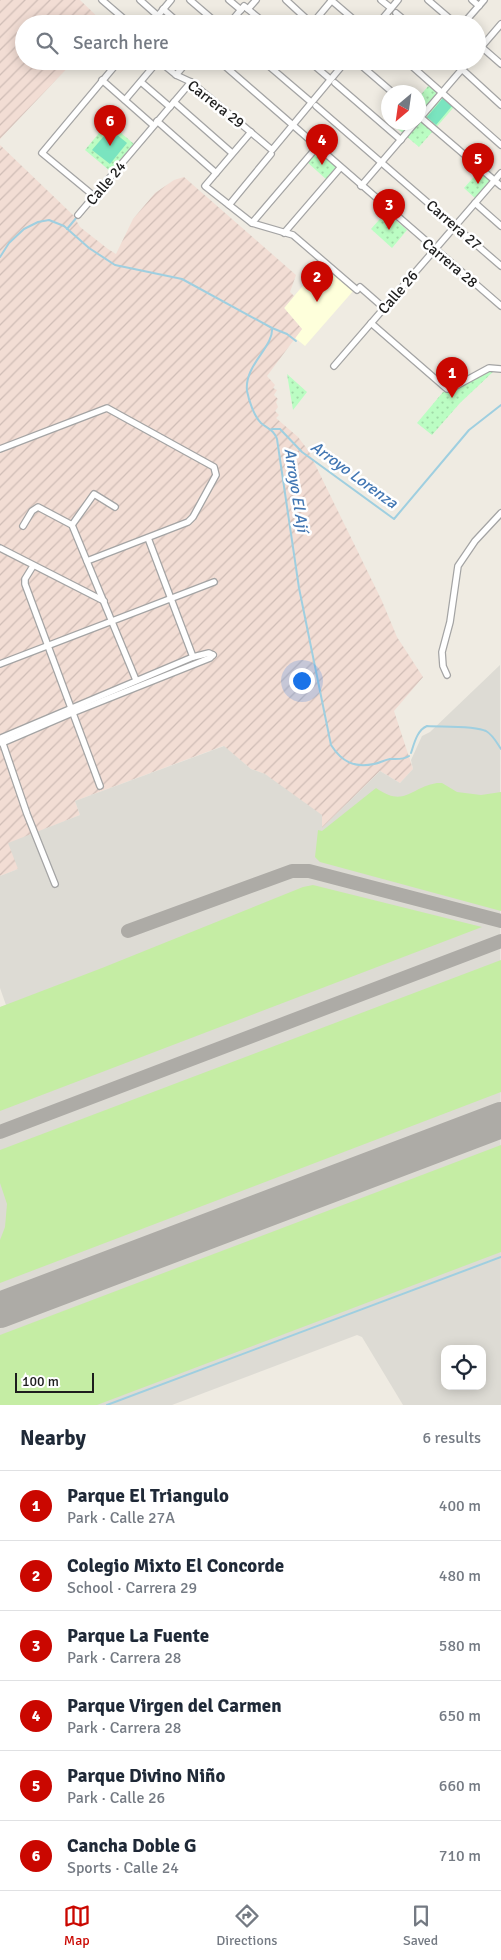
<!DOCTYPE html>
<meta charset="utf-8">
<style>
:root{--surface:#fff;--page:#f6f6f7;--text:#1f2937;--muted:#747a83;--line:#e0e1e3;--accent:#ca0700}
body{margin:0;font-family:Signika,sans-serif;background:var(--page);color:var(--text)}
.controls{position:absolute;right:15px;bottom:15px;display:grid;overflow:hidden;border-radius:10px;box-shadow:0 2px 12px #0003}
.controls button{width:45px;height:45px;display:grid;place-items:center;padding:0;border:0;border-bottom:1px solid var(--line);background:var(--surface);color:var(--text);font:25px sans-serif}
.compass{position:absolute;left:381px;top:85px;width:45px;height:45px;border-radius:50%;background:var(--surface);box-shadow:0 2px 12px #0003;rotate:209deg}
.scale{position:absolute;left:15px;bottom:12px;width:79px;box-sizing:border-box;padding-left:5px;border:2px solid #1d1d1d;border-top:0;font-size:14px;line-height:18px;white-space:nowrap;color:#1d1d1d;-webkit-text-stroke:4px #fff;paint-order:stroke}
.you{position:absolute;left:301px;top:680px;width:18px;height:18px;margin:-12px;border:4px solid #fff;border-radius:50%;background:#1a73e8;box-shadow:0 0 0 8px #1a73e833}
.badge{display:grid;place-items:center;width:32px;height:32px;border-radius:50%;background:var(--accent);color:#fff;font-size:16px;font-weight:700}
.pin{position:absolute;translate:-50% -41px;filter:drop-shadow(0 1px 2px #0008)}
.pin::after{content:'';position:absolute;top:26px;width:18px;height:15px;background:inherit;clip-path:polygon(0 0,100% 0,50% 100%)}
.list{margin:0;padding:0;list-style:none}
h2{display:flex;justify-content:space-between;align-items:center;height:65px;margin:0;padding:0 20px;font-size:21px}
h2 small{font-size:16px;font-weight:400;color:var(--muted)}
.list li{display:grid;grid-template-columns:32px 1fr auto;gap:15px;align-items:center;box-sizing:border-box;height:70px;padding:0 20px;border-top:1px solid var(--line)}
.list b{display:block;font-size:19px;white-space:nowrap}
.list p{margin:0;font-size:16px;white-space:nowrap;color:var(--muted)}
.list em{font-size:16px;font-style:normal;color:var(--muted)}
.icon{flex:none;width:28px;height:28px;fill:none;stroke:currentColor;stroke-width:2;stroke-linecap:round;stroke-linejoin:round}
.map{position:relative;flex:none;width:501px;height:1405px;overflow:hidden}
.search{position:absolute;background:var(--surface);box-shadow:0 2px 12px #0003;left:15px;right:15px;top:15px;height:55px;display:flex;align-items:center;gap:12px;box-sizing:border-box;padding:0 18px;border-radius:28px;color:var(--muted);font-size:19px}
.sheet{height:485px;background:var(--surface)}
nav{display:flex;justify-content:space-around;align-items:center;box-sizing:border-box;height:70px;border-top:1px solid var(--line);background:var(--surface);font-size:14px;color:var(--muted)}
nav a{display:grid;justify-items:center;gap:2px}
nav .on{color:var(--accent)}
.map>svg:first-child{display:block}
.education{fill:#feffdb}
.military{fill:url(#military-furrows)}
.airport{fill:#dddbd4;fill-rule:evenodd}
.grass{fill:#c5eda4}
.park{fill:url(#park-dots)}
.pitch{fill:#7ae4bf}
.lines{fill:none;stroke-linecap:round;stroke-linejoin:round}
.stream{stroke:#9fcfe0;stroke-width:2}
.taxiway{stroke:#adaba6;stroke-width:14}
.runway{stroke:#adaba6;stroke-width:36}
.minor-casing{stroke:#a4a4a4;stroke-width:8}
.minor{stroke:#fff;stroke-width:5.5}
.labels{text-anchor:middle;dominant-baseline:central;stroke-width:5;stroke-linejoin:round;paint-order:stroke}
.street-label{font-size:15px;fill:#1d1d1d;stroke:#fff}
.water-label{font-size:16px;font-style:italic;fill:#4377b3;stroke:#fff}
</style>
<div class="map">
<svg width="501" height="1405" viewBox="0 0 501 1405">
<defs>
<pattern id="military-furrows" width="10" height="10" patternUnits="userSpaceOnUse" patternTransform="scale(1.25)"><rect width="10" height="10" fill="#f2ddd4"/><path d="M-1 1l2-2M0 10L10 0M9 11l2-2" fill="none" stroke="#cfbdb6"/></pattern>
<pattern id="park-dots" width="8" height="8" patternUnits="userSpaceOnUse" patternTransform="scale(1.25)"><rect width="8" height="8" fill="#bbfdc3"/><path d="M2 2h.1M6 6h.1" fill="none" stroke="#a0d8a7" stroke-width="1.8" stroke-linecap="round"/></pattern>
</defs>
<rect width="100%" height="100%" fill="#efebe2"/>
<polygon class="education" points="322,263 354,290 305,346 295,338 302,329 284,308"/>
<g class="military">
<polygon points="0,0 80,0 105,24 24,24 24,61 74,61 0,139"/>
<polygon points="0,145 73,215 80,227 108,249 116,254 133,219 155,193 174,180 184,177 296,275 290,292 294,296 284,308 302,329 267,376 275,385 273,388 277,390 274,395 278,399 276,402 278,407 275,411 279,415 276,418 298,437 308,450 382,601 397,637 423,677 394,711 413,769 400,783 380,771 321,829 265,774 251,769 223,746 75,801 80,815 35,833 18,869 0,876"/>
</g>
<path class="airport" d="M500 665 501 1405H403L362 1337 357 1335 172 1405H0V1007L6 1005 0 988V876L18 869 8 843 80 815 75 801 224 746 251 769 265 774 322 815V828L380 771 400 783 413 769 411 760 422 736 430 732ZM445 1349H482V1386H445Z"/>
<g class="grass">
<path d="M437 783H442L457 792 481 795 501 792V911L320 862 315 857 318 830 322 831 376 788C405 808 409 788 437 783Z"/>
<polygon points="313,885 482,927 0,1111 0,1007 102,968 303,887"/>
<polygon points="501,960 501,1092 0,1283 0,1240 5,1227 7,1204 0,1183 0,1150"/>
<polygon points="501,1145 501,1252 97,1405 0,1405 0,1335"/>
</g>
<g class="park">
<polygon points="429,85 454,107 419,147 393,125 396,123 418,122 419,97"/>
<polygon points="108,122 134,144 110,171 85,150"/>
<polygon points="317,149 338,168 327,180 307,162"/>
<polygon points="480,170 492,180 476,199 464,188"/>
<polygon points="386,212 407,230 392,248 371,229"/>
<polygon points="490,370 495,370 460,403 432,435 417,423 443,392 450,392"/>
<polygon points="287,374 307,392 293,410"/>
</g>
<g class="pitch">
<polygon points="443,98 452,106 436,125 427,117"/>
<polygon points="110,129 127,143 110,164 92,150"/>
</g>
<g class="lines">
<g class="stream">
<polyline points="67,229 77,217"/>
<path d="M0 257 9 243 24 229 38 222 49 220 64 226 89 248 115 265 182 279 272 328C274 347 244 365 247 391 249 401 254 416 261 423 268 429 274 430 277 439L299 588 331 745C342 762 354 768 374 764 380 763 384 760 390 759 397 759 403 760 409 756"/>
<polyline points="272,328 287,334 296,341"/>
<polyline points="272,429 280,429 302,452 394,519 469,430 501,405"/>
<path d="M411 753C414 744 417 730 427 726 441 727 474 725 486 731 493 735 497 743 501 749"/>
<polyline points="107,1405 501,1257"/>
</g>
<g class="taxiway">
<polyline points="128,931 292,871 309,871 501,921"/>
<polyline points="0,1132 501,941"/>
</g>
<polyline class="runway" points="0,1310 501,1120"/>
<g class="minor-casing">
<g id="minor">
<polyline points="102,0 130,24"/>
<polyline points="140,0 158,16"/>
<polyline points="190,0 218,24"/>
<polyline points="229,0 241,10"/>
<polyline points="286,0 312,24"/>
<polyline points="331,0 359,24"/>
<polyline points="381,0 391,8"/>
<polyline points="428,0 456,24"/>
<polyline points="472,0 479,6"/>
<polyline points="163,9 180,24"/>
<polyline points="248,9 256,0"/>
<polyline points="396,13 409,24"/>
<polyline points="151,24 171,0"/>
<polyline points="229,24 244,6 266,24"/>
<polyline points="312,24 332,0"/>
<polyline points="378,24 398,0"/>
<polyline points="463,24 484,0"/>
<polyline points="477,43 501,64"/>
<polyline points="477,52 501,24"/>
<polyline points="159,61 176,75 191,82 272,150 346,61"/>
<polyline points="219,61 501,306"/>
<polyline points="263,61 311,102"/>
<polyline points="309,61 330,79"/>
<polyline points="356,61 392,92"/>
<polyline points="406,61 501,145"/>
<polyline points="453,61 501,105"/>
<polyline points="176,75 188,61"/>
<polyline points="102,80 153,125"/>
<polyline points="141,82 170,107"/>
<polyline points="335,83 401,140"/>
<polyline points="125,100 158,61"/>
<polyline points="174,102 232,153"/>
<polyline points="316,106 501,266"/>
<polyline points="418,115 501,186"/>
<polyline points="420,118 469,61"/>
<polyline points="157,121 216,173"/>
<polyline points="251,132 205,186 252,223 293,235 357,290"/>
<polyline points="361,186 416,122"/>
<polyline points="94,196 42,153 119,61"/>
<polyline points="475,203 501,226"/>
<polyline points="229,205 271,154"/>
<polyline points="78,215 191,82"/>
<polyline points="252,223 317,147"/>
<polyline points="284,233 340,168"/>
<polyline points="360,287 384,308"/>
<polyline points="371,323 447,389 454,387 489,368 501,369"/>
<polyline points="334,366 501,173"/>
<polyline points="0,449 107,408 214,467 216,475 193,517 188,522 87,561"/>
<polyline points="72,525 94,494 115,507"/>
<polyline points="23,526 32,511 38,507 72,525 136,680"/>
<polyline points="148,538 193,657"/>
<polyline points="0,548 104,601"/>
<polyline points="33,566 25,579 25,584 100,786"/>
<polyline points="0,664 214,582"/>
<polyline points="447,675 443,666 442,652 450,622 458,566 475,541 501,513"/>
<polyline points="1,738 193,657 209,653 213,655"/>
<polyline points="2,741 27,814 55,884"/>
<polyline points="2,743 72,713 210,658 213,655"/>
</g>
</g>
<use href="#minor" class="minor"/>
</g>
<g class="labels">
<g class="street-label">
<text transform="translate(216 104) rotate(38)">Carrera 29</text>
<text transform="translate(106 183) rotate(-50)">Calle 24</text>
<text transform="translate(454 225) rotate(41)">Carrera 27</text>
<text transform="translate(450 263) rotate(40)">Carrera 28</text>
<text transform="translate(398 292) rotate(-49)">Calle 26</text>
</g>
<g class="water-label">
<text transform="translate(354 475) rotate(36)">Arroyo Lorenza</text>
<text transform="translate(296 490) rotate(81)">Arroyo El Ají</text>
</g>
</g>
</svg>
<div class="controls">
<button><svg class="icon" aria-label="locate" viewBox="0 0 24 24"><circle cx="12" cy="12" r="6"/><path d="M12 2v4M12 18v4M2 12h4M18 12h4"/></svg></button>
</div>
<svg class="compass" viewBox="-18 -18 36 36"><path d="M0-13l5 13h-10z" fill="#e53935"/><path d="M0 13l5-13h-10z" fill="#747a83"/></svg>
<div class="scale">100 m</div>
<div class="you"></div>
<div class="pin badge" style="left:452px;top:398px">1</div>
<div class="pin badge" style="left:317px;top:302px">2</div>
<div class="pin badge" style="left:389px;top:230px">3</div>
<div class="pin badge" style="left:322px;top:165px">4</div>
<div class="pin badge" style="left:478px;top:184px">5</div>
<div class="pin badge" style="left:110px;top:146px">6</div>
<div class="search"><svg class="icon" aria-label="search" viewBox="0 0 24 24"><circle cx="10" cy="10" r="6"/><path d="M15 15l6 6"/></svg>Search here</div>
</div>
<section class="sheet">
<h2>Nearby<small>6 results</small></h2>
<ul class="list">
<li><span class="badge">1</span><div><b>Parque El Triangulo</b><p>Park · Calle 27A</p></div><em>400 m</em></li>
<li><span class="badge">2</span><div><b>Colegio Mixto El Concorde</b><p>School · Carrera 29</p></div><em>480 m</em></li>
<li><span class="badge">3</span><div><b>Parque La Fuente</b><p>Park · Carrera 28</p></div><em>580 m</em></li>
<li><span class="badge">4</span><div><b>Parque Virgen del Carmen</b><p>Park · Carrera 28</p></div><em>650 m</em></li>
<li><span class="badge">5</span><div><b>Parque Divino Niño</b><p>Park · Calle 26</p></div><em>660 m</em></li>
<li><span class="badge">6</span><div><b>Cancha Doble G</b><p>Sports · Calle 24</p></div><em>710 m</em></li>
</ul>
</section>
<nav>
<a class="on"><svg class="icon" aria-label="map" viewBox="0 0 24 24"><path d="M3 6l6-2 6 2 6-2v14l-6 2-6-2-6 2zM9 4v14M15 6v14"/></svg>Map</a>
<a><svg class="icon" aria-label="directions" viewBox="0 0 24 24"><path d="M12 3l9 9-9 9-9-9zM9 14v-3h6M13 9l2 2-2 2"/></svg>Directions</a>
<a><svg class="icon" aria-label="saved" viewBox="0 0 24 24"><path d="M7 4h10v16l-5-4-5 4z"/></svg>Saved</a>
</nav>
